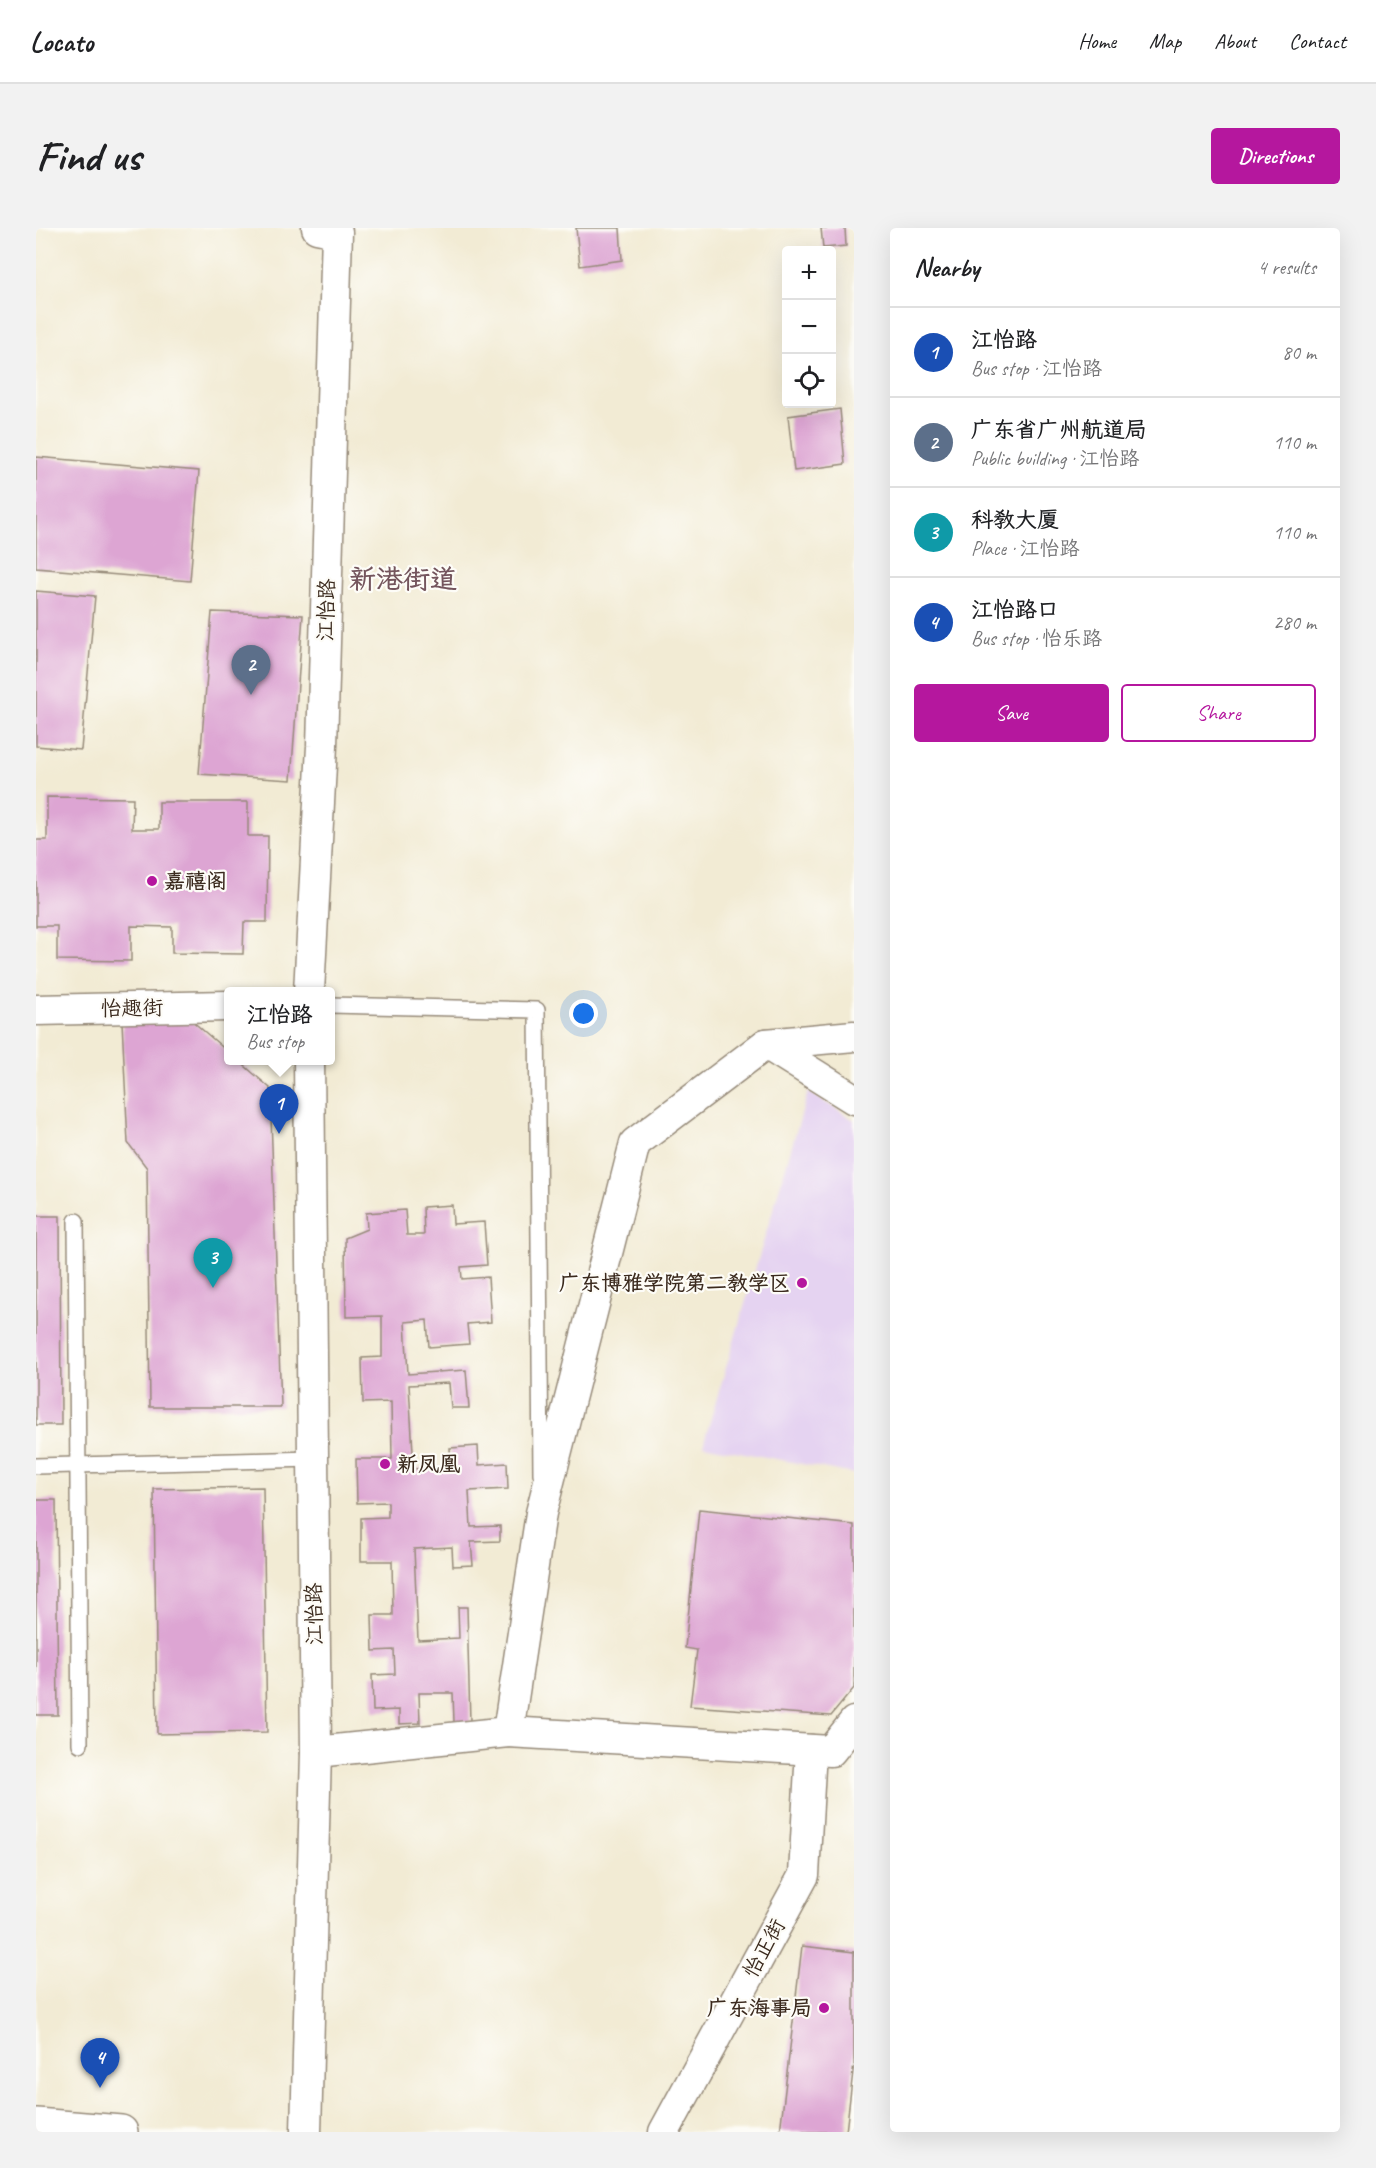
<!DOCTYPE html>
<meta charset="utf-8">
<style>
:root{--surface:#fff;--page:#f2f2f2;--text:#202124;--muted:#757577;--line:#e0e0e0;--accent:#b5179e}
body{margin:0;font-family:Caveat,"LXGW WenKai TC",sans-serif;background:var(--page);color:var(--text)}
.controls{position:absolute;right:18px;top:18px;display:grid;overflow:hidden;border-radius:6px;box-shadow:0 6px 24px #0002}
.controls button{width:54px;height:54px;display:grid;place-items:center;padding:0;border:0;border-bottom:2px solid var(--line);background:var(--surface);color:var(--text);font:30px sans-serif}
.you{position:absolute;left:548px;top:786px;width:21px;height:21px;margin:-15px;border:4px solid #fff;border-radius:50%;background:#1a73e8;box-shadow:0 0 0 9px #1a73e833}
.badge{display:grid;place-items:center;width:39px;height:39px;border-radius:50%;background:var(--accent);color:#fff;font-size:20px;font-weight:700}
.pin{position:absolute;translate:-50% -50px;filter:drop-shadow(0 2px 3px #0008)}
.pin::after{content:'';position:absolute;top:32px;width:21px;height:18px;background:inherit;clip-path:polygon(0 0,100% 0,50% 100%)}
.popup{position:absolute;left:188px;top:759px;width:111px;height:78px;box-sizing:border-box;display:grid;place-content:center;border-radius:6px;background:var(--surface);filter:drop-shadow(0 2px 4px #0005);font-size:20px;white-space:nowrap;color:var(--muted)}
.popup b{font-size:22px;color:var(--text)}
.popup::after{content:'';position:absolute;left:50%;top:100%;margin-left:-12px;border:12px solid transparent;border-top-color:var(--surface)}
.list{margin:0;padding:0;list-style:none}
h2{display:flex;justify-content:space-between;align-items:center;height:78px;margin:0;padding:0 24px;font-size:26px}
h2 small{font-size:20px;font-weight:400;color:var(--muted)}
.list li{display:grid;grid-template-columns:39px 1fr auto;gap:18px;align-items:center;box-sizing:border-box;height:90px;padding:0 24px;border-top:2px solid var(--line)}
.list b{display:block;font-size:22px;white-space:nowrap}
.list p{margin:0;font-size:20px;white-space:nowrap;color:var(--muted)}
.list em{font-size:20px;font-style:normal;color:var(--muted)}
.actions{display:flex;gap:12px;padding:18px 24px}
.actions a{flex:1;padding:14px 0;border:2px solid var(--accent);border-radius:6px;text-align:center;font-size:21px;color:var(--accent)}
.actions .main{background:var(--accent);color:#fff}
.icon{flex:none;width:33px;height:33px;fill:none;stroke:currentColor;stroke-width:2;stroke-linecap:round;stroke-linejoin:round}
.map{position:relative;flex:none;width:818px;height:1904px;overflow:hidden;border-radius:6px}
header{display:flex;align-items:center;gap:36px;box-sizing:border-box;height:84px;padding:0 30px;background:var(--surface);border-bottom:2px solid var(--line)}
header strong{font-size:28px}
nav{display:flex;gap:33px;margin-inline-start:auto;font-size:21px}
.intro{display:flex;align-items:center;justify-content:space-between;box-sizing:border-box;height:144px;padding:0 36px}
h1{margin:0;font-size:42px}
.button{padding:15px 27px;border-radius:6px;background:var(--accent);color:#fff;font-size:21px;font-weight:700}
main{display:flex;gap:36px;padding:0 36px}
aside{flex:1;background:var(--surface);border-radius:6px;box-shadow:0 6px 24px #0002}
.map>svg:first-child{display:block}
.built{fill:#e5d3f1}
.building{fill:#dda5d3}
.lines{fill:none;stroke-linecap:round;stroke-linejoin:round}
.service-casing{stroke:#968a79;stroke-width:18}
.minor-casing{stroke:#968a79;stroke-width:33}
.tertiary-casing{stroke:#968a79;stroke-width:36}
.service{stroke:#fff;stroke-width:15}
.minor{stroke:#fff;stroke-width:30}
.tertiary{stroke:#fff;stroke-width:33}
.poi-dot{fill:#b5179e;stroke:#fdfcf7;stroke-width:2}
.labels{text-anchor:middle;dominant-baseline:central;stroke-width:4.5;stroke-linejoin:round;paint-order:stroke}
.street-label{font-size:21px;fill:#3b2a1e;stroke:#fdfcf7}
.poi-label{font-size:21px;font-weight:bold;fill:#3b2a1e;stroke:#fdfcf7;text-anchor:start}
.district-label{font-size:27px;font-weight:bold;fill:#74555d;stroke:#fdfcf7}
</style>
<header>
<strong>Locato</strong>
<nav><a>Home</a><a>Map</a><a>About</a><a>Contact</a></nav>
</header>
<div class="intro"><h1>Find us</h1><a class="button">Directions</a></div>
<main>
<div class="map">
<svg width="818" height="1904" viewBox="0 0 818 1904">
<rect width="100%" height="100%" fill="#fdfcf7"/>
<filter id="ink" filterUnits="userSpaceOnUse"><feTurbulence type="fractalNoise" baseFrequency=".0167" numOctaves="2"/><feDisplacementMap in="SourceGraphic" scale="12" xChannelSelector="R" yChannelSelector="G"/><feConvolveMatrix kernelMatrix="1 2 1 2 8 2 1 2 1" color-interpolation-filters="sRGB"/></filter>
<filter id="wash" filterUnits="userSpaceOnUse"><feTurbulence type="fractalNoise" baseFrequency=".008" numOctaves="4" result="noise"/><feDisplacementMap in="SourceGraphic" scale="24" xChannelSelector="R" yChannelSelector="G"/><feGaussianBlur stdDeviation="1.35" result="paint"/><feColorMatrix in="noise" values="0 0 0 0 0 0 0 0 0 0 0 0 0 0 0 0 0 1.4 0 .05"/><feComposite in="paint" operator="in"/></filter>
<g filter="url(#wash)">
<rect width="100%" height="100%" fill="#f2ebd4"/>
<polygon class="built" points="772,864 818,892 818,1246 667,1217"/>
<g id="blocks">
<g class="building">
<polygon points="540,0 584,0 586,32 544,38"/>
<polygon points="785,0 809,0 810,18 787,20"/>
<polygon points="804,181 809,236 758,243 752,188"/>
<polygon points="0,229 163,243 154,353 0,340"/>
<polygon points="0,363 59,368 45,522 0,518"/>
<polygon points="176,384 267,387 255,552 163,546"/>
<polygon points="11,569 97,570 96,601 123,601 123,574 212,574 212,608 232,608 231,694 208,694 207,726 136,725 136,699 95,698 95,733 21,732 21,698 0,698 0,612 11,612"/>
<polygon points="154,791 192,824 192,832 202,832 234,860 245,1179 114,1179 111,940 92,915 86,794"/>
<polygon points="416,977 417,996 448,994 451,1037 425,1039 426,1051 452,1049 455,1094 431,1096 433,1116 393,1119 391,1092 369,1094 372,1146 430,1142 433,1180 415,1180 413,1155 373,1157 378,1241 415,1238 414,1220 442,1218 443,1237 471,1235 472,1261 433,1263 435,1299 464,1298 464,1313 435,1314 437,1337 417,1338 416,1319 378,1321 382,1412 423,1410 422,1379 431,1379 434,1494 418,1494 417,1465 383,1465 384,1495 363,1496 363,1482 337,1483 336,1447 359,1446 358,1422 337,1423 336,1387 357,1387 356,1333 325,1333 325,1290 352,1289 352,1274 321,1275 320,1231 356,1231 355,1174 327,1175 326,1130 346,1129 346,1088 310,1089 309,1010 331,1001 330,985 369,982 371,1007 388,1007 387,979"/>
<polygon points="0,988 24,988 25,1197 0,1197"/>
<polygon points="227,1259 231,1504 121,1506 118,1261"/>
<polygon points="0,1272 20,1272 22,1487 0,1487"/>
<polygon points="663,1281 818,1297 818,1460 795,1488 654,1478 661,1422 649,1420"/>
<polygon points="766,1718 818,1724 818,1835 810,1904 744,1904"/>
</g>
</g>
</g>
<g filter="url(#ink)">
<use href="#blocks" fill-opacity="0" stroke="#968a79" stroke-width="1.5"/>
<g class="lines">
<g class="service-casing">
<g id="service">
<polyline points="294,777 501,782 505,1246"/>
<polyline points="40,993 44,1516"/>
<polyline points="0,1238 277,1231"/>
</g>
</g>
<g class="minor-casing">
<g id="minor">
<polyline points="273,764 286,518 301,4 281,0"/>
<polyline points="0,782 192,778"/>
<polyline points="730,816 818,871"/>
<polyline points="472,1504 795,1523 818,1494"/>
<polyline points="280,1524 472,1504 505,1285 599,915 730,816 818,808"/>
<polyline points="270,1904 280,1524 273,832"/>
<polyline points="628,1904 768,1647 775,1522"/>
</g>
</g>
<g class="tertiary-casing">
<polyline id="tertiary" points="0,1897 85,1904"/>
</g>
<use href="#service" class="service"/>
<use href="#minor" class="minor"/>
<use href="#tertiary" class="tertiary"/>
</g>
</g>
<g class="poi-dot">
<circle cx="116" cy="653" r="6"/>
<circle cx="766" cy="1055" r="6"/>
<circle cx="349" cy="1236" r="6"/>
<circle cx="788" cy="1780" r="6"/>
</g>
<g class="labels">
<g class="street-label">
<text transform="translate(290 382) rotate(-88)">江怡路</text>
<text transform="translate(96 780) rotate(-1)">怡趣街</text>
<text transform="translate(278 1386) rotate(-91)">江怡路</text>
<text transform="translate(728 1720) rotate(-61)">怡正街</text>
</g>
<g class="poi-label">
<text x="128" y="653">嘉禧阁</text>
<text x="754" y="1055" text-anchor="end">广东博雅学院第二教学区</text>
<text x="361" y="1236">新凤凰</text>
<text x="776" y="1780" text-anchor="end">广东海事局</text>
</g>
<g class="district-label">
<text x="367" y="351">新港街道</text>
</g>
</g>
</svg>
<div class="controls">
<button>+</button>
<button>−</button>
<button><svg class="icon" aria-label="locate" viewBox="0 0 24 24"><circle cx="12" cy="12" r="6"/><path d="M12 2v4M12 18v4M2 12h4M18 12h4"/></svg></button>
</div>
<div class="you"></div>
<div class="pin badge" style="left:243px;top:906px;background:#1a4fb4">1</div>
<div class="popup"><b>江怡路</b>Bus stop</div>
<div class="pin badge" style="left:215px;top:467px;background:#5c6f8a">2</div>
<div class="pin badge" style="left:177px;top:1060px;background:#0f9aa8">3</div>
<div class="pin badge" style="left:64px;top:1860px;background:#1a4fb4">4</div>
</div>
<aside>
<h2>Nearby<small>4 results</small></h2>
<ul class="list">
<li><span class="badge" style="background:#1a4fb4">1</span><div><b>江怡路</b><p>Bus stop · 江怡路</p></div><em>80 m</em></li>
<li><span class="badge" style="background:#5c6f8a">2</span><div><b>广东省广州航道局</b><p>Public building · 江怡路</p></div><em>110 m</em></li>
<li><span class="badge" style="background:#0f9aa8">3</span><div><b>科教大厦</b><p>Place · 江怡路</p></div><em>110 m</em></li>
<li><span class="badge" style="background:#1a4fb4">4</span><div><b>江怡路口</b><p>Bus stop · 怡乐路</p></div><em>280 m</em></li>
</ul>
<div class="actions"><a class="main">Save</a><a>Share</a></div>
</aside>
</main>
